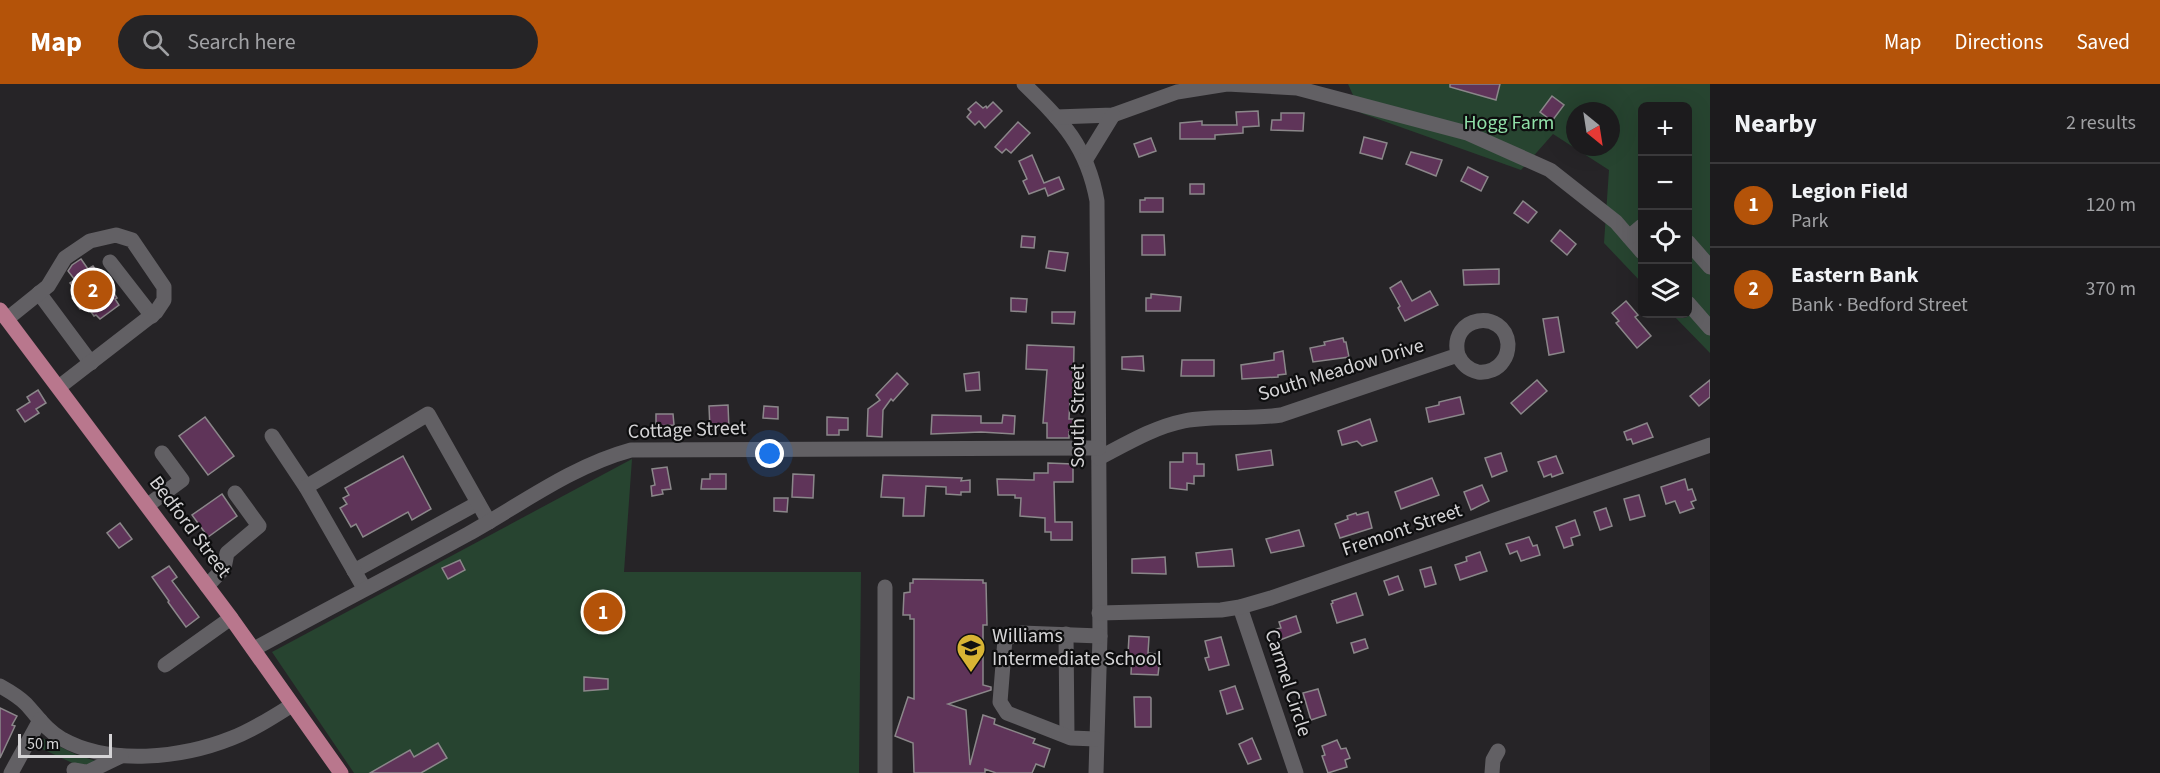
<!DOCTYPE html>
<meta charset="utf-8">
<style>
:root{--surface:#1c1b1d;--page:#252426;--text:#f1f3f6;--muted:#a0a1a4;--line:#3a393b;--accent:#b45309}
body{margin:0;font-family:"Source Sans 3",sans-serif;background:var(--page);color:var(--text)}
.controls{position:absolute;right:18px;top:18px;display:grid;overflow:hidden;border-radius:9px;box-shadow:0 6px 24px #0002}
.controls button{width:54px;height:54px;display:grid;place-items:center;padding:0;border:0;border-bottom:2px solid var(--line);background:var(--surface);color:var(--text);font:30px sans-serif}
.compass{position:absolute;left:1566px;top:18px;width:54px;height:54px;border-radius:50%;background:var(--surface);box-shadow:0 6px 24px #0002;rotate:150deg}
.scale{position:absolute;left:18px;bottom:15px;width:94px;box-sizing:border-box;padding-left:6px;border:3px solid #d5d4d6;border-top:0;font-size:16px;line-height:21px;white-space:nowrap;color:#d5d4d6;-webkit-text-stroke:4px #0e0e0f;paint-order:stroke}
.you{position:absolute;left:770px;top:370px;width:21px;height:21px;margin:-15px;border:4px solid #fff;border-radius:50%;background:#1a73e8;box-shadow:0 0 0 9px #1a73e833}
.badge{display:grid;place-items:center;width:39px;height:39px;border-radius:50%;background:var(--accent);color:#fff;font-size:20px;font-weight:700}
.pin{position:absolute;translate:-50% -50%;border:3px solid #fff;box-shadow:0 2px 6px #0006}
.list{margin:0;padding:0;list-style:none}
h2{display:flex;justify-content:space-between;align-items:center;height:78px;margin:0;padding:0 24px;font-size:26px}
h2 small{font-size:20px;font-weight:400;color:var(--muted)}
.list li{display:grid;grid-template-columns:39px 1fr auto;gap:18px;align-items:center;box-sizing:border-box;height:84px;padding:0 24px;border-top:2px solid var(--line)}
.list b{display:block;font-size:22px;white-space:nowrap}
.list p{margin:0;font-size:20px;white-space:nowrap;color:var(--muted)}
.list em{font-size:20px;font-style:normal;color:var(--muted)}
.icon{flex:none;width:33px;height:33px;fill:none;stroke:currentColor;stroke-width:2;stroke-linecap:round;stroke-linejoin:round}
.map{position:relative;flex:none;width:1710px;height:689px;overflow:hidden}
header{display:flex;align-items:center;gap:36px;box-sizing:border-box;height:84px;padding:0 30px;background:var(--accent);color:#fff}
header strong{font-size:28px}
nav{display:flex;gap:33px;margin-inline-start:auto;font-size:21px}
.search{width:420px;height:54px;background:var(--page);display:flex;align-items:center;gap:15px;box-sizing:border-box;padding:0 21px;border-radius:33px;color:var(--muted);font-size:22px}
main{display:flex}
aside{flex:1;background:var(--surface)}
.map>svg:first-child{display:block}
.green{fill:#274430;fill-rule:evenodd}
.building{fill:#5f3459;stroke:#8b878a;stroke-width:1.5}
.lines{fill:none;stroke-linecap:round;stroke-linejoin:round}
.minor{stroke:#626064;stroke-width:15}
.major{stroke:#b9778d;stroke-width:15}
.labels{text-anchor:middle;dominant-baseline:central;stroke-width:4.5;stroke-linejoin:round;paint-order:stroke}
.park-label{font-size:20px;fill:#90e0a8;stroke:#0e0e0f}
.street-label{font-size:20px;fill:#d5d4d6;stroke:#0e0e0f}
.poi-label{font-size:20px;fill:#d5d4d6;stroke:#0e0e0f;text-anchor:start}
</style>
<header>
<strong>Map</strong>
<div class="search"><svg class="icon" aria-label="search" viewBox="0 0 24 24"><circle cx="10" cy="10" r="6"/><path d="M15 15l6 6"/></svg>Search here</div>
<nav><a>Map</a><a>Directions</a><a>Saved</a></nav>
</header>
<main>
<div class="map">
<svg width="1710" height="689" viewBox="0 0 1710 689">
<rect width="100%" height="100%" fill="#262427"/>
<g class="green">
<path d="M1348 0H1710V269L1672 230H1688V22H1642V199L1604 159 1609 86 1553 50 1521 86 1361 29ZM1575 27H1611V63H1575Z"/>
<polygon points="632,375 624,488 861,488 859,689 354,689 272,568"/>
<polygon points="42,654 77,671 99,678 79,682 38,663 37,660"/>
</g>
<g class="building">
<polygon points="1450,0 1500,0 1496,16 1450,3"/>
<polygon points="1552,12 1564,21 1552,37 1540,28"/>
<polygon points="976,18 983,24 986,22 987,24 993,18 1002,27 985,44 979,37 975,41 967,33 971,28 968,25"/>
<polygon points="1258,27 1259,42 1243,43 1243,49 1215,51 1215,55 1180,55 1180,39 1202,37 1202,41 1237,41 1236,28"/>
<polygon points="1281,29 1304,29 1303,47 1271,46 1272,36 1281,36"/>
<polygon points="1018,38 1030,49 1011,69 1006,65 1002,69 995,63"/>
<polygon points="1364,53 1387,59 1382,75 1360,69"/>
<polygon points="1151,54 1156,67 1139,73 1134,60"/>
<polygon points="1411,68 1442,76 1436,92 1406,80"/>
<polygon points="1032,71 1044,99 1059,93 1064,105 1048,112 1045,104 1029,110 1023,97 1027,95 1019,77"/>
<polygon points="1468,83 1488,93 1481,107 1461,97"/>
<rect x="1190" y="100" width="14" height="10"/>
<polygon points="1145,114 1163,114 1163,128 1140,128 1140,116 1145,116"/>
<polygon points="1523,117 1537,128 1528,139 1514,129"/>
<polygon points="1560,146 1576,160 1567,171 1551,157"/>
<polygon points="1142,151 1164,151 1165,171 1142,171"/>
<polygon points="1022,152 1035,153 1034,164 1021,163"/>
<polygon points="1049,167 1068,169 1065,187 1046,184"/>
<polygon points="81,175 88,185 93,182 101,193 103,191 117,214 115,215 119,221 100,235 96,231 94,232 86,221 80,225 72,214 78,210 70,199 75,196 68,187 72,181"/>
<polygon points="1499,185 1499,200 1464,201 1463,186"/>
<polygon points="1401,197 1412,217 1430,207 1438,221 1405,237 1398,224 1400,222 1390,204"/>
<polygon points="1151,210 1181,213 1180,227 1146,227 1146,214 1151,214"/>
<polygon points="1011,214 1027,215 1026,228 1011,227"/>
<polygon points="1626,217 1638,231 1635,233 1651,252 1637,264 1616,239 1619,237 1612,229"/>
<polygon points="1052,228 1075,228 1074,240 1052,239"/>
<polygon points="1558,233 1564,268 1549,271 1543,235"/>
<polygon points="1343,254 1344,258 1346,258 1349,273 1313,278 1310,264 1325,261 1324,258"/>
<polygon points="1027,261 1074,263 1073,315 1070,315 1069,335 1073,335 1072,349 1069,348 1069,354 1047,354 1047,339 1043,339 1047,286 1026,285"/>
<polygon points="1283,267 1286,290 1278,291 1278,293 1242,295 1241,281 1274,276 1274,269"/>
<polygon points="1143,272 1144,287 1122,285 1122,273"/>
<polygon points="1182,276 1214,276 1214,292 1181,292"/>
<polygon points="979,288 980,306 966,307 964,290"/>
<polygon points="897,289 908,300 893,317 891,315 883,326 882,353 867,352 868,325 880,316 876,311"/>
<polygon points="1537,296 1547,307 1521,330 1511,319"/>
<polygon points="1710,296 1710,313 1699,322 1690,312"/>
<polygon points="38,306 46,319 36,325 39,329 25,338 17,326 30,318 27,313"/>
<polygon points="1460,313 1464,330 1429,338 1426,324 1439,321 1439,318"/>
<polygon points="728,321 729,345 710,345 709,322"/>
<polygon points="764,322 778,323 778,335 763,334"/>
<polygon points="656,330 673,330 674,341 656,342"/>
<polygon points="932,331 981,332 981,339 1002,339 1003,331 1015,332 1014,350 981,348 931,350"/>
<polygon points="205,333 234,372 208,391 179,352"/>
<polygon points="827,333 848,334 848,346 839,346 839,351 827,351"/>
<polygon points="1370,335 1377,357 1362,362 1357,357 1342,361 1338,347"/>
<polygon points="1647,339 1653,353 1633,360 1631,355 1627,356 1624,348"/>
<polygon points="1271,366 1273,381 1238,386 1236,371"/>
<polygon points="1183,369 1197,369 1197,380 1204,380 1204,392 1194,392 1194,400 1187,399 1187,406 1170,404 1170,378 1183,378"/>
<polygon points="1501,369 1507,387 1492,393 1485,374"/>
<polygon points="403,372 431,425 412,436 408,428 363,453 356,440 351,443 340,424 347,420 343,414 349,411 345,404"/>
<polygon points="1556,372 1563,389 1552,393 1551,390 1544,393 1538,378"/>
<polygon points="1048,379 1073,380 1073,398 1054,398 1055,438 1072,438 1072,456 1051,456 1051,448 1045,448 1045,434 1020,432 1021,414 1015,414 1015,411 998,411 997,395 1034,396 1034,389 1048,389"/>
<polygon points="667,383 671,405 662,406 663,410 652,412 651,402 655,401 652,385"/>
<polygon points="710,390 726,390 726,405 701,405 702,395 710,395"/>
<polygon points="793,390 814,391 813,414 792,413"/>
<polygon points="883,391 962,394 961,397 970,396 970,408 961,408 961,411 946,410 946,403 926,402 924,432 903,432 904,414 881,413"/>
<polygon points="1432,394 1439,411 1401,425 1395,408"/>
<polygon points="1685,395 1688,406 1692,405 1696,416 1691,418 1694,424 1680,429 1675,417 1666,420 1661,403"/>
<polygon points="1482,401 1489,417 1471,426 1464,408"/>
<polygon points="222,410 237,432 208,453 192,431"/>
<polygon points="1639,411 1645,432 1630,436 1624,415"/>
<polygon points="774,414 788,414 787,428 774,427"/>
<polygon points="1606,424 1612,442 1600,446 1594,428"/>
<polygon points="1368,428 1372,444 1340,454 1335,440 1348,435 1347,432 1356,429 1357,431"/>
<polygon points="1575,436 1580,451 1571,454 1573,461 1564,464 1556,443"/>
<polygon points="120,439 132,455 119,464 107,449"/>
<polygon points="1299,446 1304,462 1271,469 1266,455"/>
<polygon points="1529,453 1533,462 1537,461 1540,471 1521,477 1517,467 1510,470 1506,460"/>
<polygon points="1232,465 1234,482 1198,483 1196,469"/>
<polygon points="1480,468 1487,487 1460,496 1455,481 1467,477 1466,473"/>
<polygon points="1165,473 1166,490 1132,489 1132,475"/>
<polygon points="460,476 465,486 448,495 442,484"/>
<polygon points="169,482 177,493 172,497 199,533 186,543 168,518 169,517 152,493"/>
<polygon points="1431,483 1436,500 1425,503 1420,486"/>
<polygon points="1398,492 1403,506 1389,511 1384,497"/>
<polygon points="913,495 983,496 983,499 986,499 987,541 983,541 983,601 991,603 991,606 948,620 966,626 970,681 983,631 995,635 994,640 1035,655 1033,659 1050,665 1044,683 1036,680 1032,689 996,689 985,685 985,689 914,689 913,659 895,652 908,613 914,615 914,535 910,535 910,531 903,531 904,509 910,508 910,499 913,499"/>
<polygon points="1356,509 1363,531 1337,539 1331,520 1333,519 1332,517"/>
<polygon points="1296,532 1301,548 1280,556 1276,545 1281,544 1279,538"/>
<polygon points="1129,552 1149,553 1148,569 1155,570 1155,574 1160,574 1158,591 1131,590 1132,571 1128,570"/>
<polygon points="1221,553 1229,581 1209,586 1205,574 1209,573 1205,557"/>
<polygon points="1365,555 1368,564 1354,569 1351,559"/>
<polygon points="584,593 608,595 608,605 584,607"/>
<polygon points="1235,602 1243,625 1227,630 1220,607"/>
<polygon points="1318,605 1326,631 1311,636 1303,609"/>
<polygon points="1134,613 1150,613 1151,614 1151,643 1135,643"/>
<polygon points="0,624 17,632 12,641 15,642 0,674"/>
<polygon points="1252,654 1261,675 1248,680 1239,660"/>
<polygon points="1337,656 1341,665 1346,664 1350,674 1345,676 1347,683 1328,689 1322,672 1325,671 1322,662"/>
<polygon points="438,659 447,674 421,689 370,689 410,666 414,673"/>
</g>
<g class="lines">
<g class="minor">
<path d="M1024 0C1063 38 1087 62 1097 117L1100 552 1096 689"/>
<polyline points="1056,33 1113,31 1177,8 1227,0 1297,4 1467,49 1550,86 1616,138 1642,168"/>
<polyline points="1086,75 1113,31"/>
<polyline points="1629,153 1642,142"/>
<polyline points="1688,158 1710,183"/>
<polyline points="110,178 152,232"/>
<polyline points="39,209 91,279"/>
<polyline points="1688,219 1710,244"/>
<polyline points="7,235 48,202 65,174 90,157 116,151 132,156 164,203 164,216 156,228 59,303"/>
<polyline points="272,352 306,403"/>
<path d="M1099 374C1126 360 1154 343 1184 337 1216 331 1249 336 1281 331L1458 271C1462 280 1469 286 1478 288 1488 289 1498 285 1503 277 1507 272 1508 266 1508 260 1505 224 1448 231 1458 271"/>
<polyline points="148,421 182,396 162,369"/>
<polyline points="354,487 478,419"/>
<polyline points="207,502 224,484 227,469 259,442 235,409"/>
<polyline points="885,503 885,689"/>
<polyline points="364,504 306,403 428,330 489,438"/>
<polyline points="1240,523 1296,689"/>
<polyline points="1099,529 1221,526 1240,523 1271,514 1710,361"/>
<polyline points="1066,550 1067,652"/>
<path d="M254 565C325 526 397 489 468 450 520 421 572 382 631 366L1099 364"/>
<polyline points="165,581 231,534"/>
<path d="M0 602C9 607 19 613 26 620 38 633 47 647 62 655 110 682 182 674 232 654 253 646 273 633 292 621"/>
<polyline points="1096,655 1071,654 1007,629 1000,618 1005,555 1021,549 1100,552"/>
<polyline points="74,686 85,688 90,687 121,672"/>
<polyline points="11,689 40,636"/>
<polyline points="1492,689 1493,676 1498,667"/>
</g>
<polyline class="major" points="0,226 231,534 341,689"/>
</g>
<defs>
<g id="school-pin" transform="scale(1.5)"><path d="M0 17L-7.5 6A9.5 9.5 0 1 1 7.5 6Z" fill="#d8b434" stroke="#0e0e0f"/><path d="M0-5L7-2L0 1L-7-2ZM-4 1L0 2.5L4 1V4Q0 6-4 4Z" fill="#111"/></g>
</defs>
<g fill-rule="evenodd">
<use href="#school-pin" x="971" y="564"/>
</g>
<g class="labels">
<g class="park-label">
<text x="1509" y="39">Hogg Farm</text>
</g>
<g class="street-label">
<text transform="translate(1341 286) rotate(-17)">South Meadow Drive</text>
<text transform="translate(1078 332) rotate(-90)">South Street</text>
<text transform="translate(687 346) rotate(-2)">Cottage Street</text>
<text transform="translate(190 443) rotate(53)">Bedford Street</text>
<text transform="translate(1402 446) rotate(-19)">Fremont Street</text>
<text transform="translate(1288 599) rotate(72)">Carmel Circle</text>
</g>
<g class="poi-label">
<text x="992" y="552">Williams<tspan x="992" dy="23">Intermediate School</tspan></text>
</g>
</g>
</svg>
<div class="controls">
<button>+</button>
<button>−</button>
<button><svg class="icon" aria-label="locate" viewBox="0 0 24 24"><circle cx="12" cy="12" r="6"/><path d="M12 2v4M12 18v4M2 12h4M18 12h4"/></svg></button>
<button><svg class="icon" aria-label="layers" viewBox="0 0 24 24"><path d="M12 4l9 5-9 5-9-5zM3 14l9 5 9-5"/></svg></button>
</div>
<svg class="compass" viewBox="-18 -18 36 36"><path d="M0-13l5 13h-10z" fill="#e53935"/><path d="M0 13l5-13h-10z" fill="#a0a1a4"/></svg>
<div class="scale">50 m</div>
<div class="you"></div>
<div class="pin badge" style="left:603px;top:528px">1</div>
<div class="pin badge" style="left:93px;top:206px">2</div>
</div>
<aside>
<h2>Nearby<small>2 results</small></h2>
<ul class="list">
<li><span class="badge">1</span><div><b>Legion Field</b><p>Park</p></div><em>120 m</em></li>
<li><span class="badge">2</span><div><b>Eastern Bank</b><p>Bank · Bedford Street</p></div><em>370 m</em></li>
</ul>
</aside>
</main>
